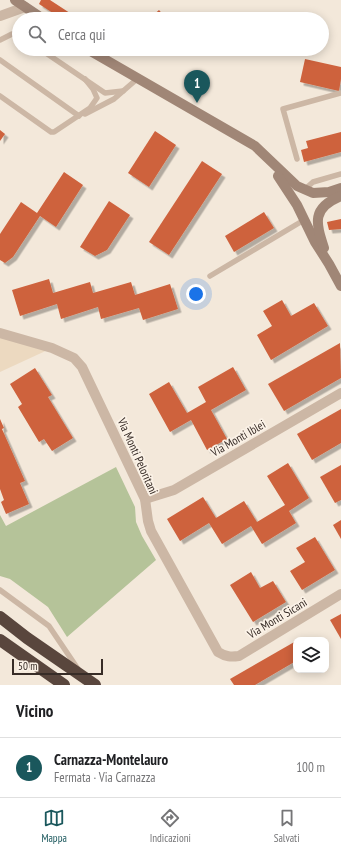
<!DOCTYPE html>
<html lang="it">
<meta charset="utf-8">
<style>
:root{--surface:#fff;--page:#f2f2f2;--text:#202124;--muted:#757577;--line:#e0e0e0;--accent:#1a575c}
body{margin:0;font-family:"PT Sans Narrow",sans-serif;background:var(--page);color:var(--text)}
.controls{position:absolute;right:12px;bottom:12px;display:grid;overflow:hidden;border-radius:8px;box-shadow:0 2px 10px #0003}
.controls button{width:36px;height:36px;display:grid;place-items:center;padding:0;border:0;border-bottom:1px solid var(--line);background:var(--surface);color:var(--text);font:20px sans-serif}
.scale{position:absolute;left:12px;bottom:10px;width:91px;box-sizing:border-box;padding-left:4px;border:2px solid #372c27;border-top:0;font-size:11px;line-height:14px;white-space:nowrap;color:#372c27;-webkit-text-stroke:3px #fbf2e7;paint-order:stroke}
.you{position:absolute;left:196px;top:294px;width:14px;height:14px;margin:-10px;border:3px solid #fff;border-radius:50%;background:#1a73e8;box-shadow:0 0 0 6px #1a73e833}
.badge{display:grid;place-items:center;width:26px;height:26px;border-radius:50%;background:var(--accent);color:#fff;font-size:13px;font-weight:700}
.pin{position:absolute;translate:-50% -33px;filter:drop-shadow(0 1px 2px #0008)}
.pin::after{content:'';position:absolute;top:21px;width:14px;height:12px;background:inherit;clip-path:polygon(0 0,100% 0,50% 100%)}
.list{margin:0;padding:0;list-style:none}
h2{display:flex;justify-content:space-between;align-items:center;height:52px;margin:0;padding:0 16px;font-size:17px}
h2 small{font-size:13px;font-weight:400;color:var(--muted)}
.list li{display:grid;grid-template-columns:26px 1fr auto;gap:12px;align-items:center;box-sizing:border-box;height:60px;padding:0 16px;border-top:1px solid var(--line)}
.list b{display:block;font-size:15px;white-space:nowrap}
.list p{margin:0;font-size:13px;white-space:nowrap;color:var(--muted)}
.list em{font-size:13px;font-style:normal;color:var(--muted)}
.icon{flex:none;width:22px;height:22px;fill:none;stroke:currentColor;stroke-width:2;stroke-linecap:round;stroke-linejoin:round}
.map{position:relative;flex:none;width:341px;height:685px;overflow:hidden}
.search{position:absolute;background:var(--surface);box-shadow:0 2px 10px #0003;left:12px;right:12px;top:12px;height:44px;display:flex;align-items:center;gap:10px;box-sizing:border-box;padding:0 14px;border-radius:22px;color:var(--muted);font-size:15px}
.sheet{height:112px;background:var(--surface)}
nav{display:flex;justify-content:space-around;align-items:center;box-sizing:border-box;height:56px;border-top:1px solid var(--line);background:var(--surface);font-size:11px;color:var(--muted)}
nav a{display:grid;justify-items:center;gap:2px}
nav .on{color:var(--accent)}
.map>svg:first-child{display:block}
.green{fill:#b5c399}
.plaza{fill:#ecd9c0}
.building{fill:#ce623d;filter:url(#shadow)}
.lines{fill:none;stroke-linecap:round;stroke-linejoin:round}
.service{stroke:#ccb7a5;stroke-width:5.5}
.minor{stroke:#ccb7a5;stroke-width:10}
.secondary{stroke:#a08676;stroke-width:10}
.motorway{stroke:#59463d;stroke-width:12}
.labels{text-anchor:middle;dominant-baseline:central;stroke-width:3.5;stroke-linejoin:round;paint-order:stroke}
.street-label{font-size:12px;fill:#372c27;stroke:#fbf2e7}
</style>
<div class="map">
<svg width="341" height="685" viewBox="0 0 341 685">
<defs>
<filter id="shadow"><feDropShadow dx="3.5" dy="3.5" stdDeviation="0" flood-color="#0004"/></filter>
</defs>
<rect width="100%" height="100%" fill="#f3e8da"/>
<polygon class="green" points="116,467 135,507 136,522 142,536 156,560 67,637 48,607 10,579 0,576 0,515 6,526"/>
<polygon class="plaza" points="0,333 52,348 0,372"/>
<g class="building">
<polygon points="41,0 50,0 79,19 62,19 39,4"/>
<polygon points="159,10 167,19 149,19"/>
<polygon points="305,59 341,67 341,79 339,91 300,82"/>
<polygon points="0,130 5,134 0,141"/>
<polygon points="155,131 176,145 149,187 128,173"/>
<polygon points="341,132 341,152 304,162 301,150 308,148 306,141"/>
<polygon points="202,161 222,174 169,255 149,242"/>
<polygon points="64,172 83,185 56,227 40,216 13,257 5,263 0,260 0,234 21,202 37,213"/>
<polygon points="109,201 130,215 107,250 95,256 80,247"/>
<polygon points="264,212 274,228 234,252 225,236"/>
<polygon points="341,219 341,229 329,230 327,222"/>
<polygon points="49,279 53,293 90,282 93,293 131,282 135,295 170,284 178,309 143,320 139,308 101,319 98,307 61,319 57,304 20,316 12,290"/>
<polygon points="282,300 291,316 314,303 328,326 271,360 257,335 272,326 263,311"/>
<polygon points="340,343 341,378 284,411 268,384"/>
<polygon points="233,367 246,390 211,410 227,439 207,450 191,420 170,432 149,394 169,382 187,413 206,402 198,387"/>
<polygon points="35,368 52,395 48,397 73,438 52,451 44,439 39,442 18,407 22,404 10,384"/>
<polygon points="341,409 341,443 312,460 297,434"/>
<polygon points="0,419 4,428 2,429 25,481 20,483 29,504 6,514 1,502 4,500 0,489"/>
<polygon points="288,463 309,498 289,511 296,523 262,544 251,526 222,544 209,523 180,541 167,519 203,497 216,518 244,501 257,522 285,505 267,476"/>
<polygon points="341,465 341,500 335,503 320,477"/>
<polygon points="341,520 341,539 333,525"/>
<polygon points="315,537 335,570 302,590 290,571 305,562 296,548"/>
<polygon points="251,572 260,588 273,581 286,602 253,622 230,585"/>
<polygon points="341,614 341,639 330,620"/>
<polygon points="296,641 296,661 255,685 234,685 230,679"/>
</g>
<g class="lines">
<g class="service">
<polyline points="0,40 12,34 19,35"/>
<polyline points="40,49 105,93 123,91"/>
<polyline points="0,60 79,116"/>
<polyline points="0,96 51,132 54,132 90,108 97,98 93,89 85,79"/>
<polyline points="85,114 114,99 137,79"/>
<polyline points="297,159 283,109 341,93"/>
<polyline points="304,190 313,182 341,174"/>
<polyline points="210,276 304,220"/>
<polyline points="0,590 49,626 78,669"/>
</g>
<g class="minor">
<polyline points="0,16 25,7"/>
<path d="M0 333 52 348 74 358 82 367 145 499 148 521 151 531 218 652C226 657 231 657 239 656L341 594"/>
<polyline points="145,499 174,490 341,393"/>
</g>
<g class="secondary">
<polyline points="15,0 43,19"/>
<polyline points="87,49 255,146 297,186 313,193 329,192 341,188"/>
<polyline points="278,176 297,205 315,242 329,264 341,286"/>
<path d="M324 248C316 223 311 208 341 196"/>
</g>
<g class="motorway">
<polyline points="0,617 27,638 95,685"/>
<polyline points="0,640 64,685"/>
</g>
</g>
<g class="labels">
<g class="street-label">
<text transform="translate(238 438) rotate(-30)">Via Monti Iblei</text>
<text transform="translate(138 456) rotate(66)">Via Monti Peloritani</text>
<text transform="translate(277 618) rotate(-31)">Via Monti Sicani</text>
</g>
</g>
</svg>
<div class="controls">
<button><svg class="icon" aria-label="layers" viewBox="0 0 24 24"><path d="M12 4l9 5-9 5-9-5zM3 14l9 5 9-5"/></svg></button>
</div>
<div class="scale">50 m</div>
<div class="you"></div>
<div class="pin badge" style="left:197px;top:103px">1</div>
<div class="search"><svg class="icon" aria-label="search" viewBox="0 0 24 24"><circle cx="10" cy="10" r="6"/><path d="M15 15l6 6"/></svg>Cerca qui</div>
</div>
<section class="sheet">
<h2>Vicino<small></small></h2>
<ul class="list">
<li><span class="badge">1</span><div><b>Carnazza-Montelauro</b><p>Fermata · Via Carnazza</p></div><em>100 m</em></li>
</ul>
</section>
<nav>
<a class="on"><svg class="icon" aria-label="map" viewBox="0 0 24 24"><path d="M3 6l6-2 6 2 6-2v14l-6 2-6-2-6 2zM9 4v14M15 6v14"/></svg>Mappa</a>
<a><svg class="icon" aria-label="directions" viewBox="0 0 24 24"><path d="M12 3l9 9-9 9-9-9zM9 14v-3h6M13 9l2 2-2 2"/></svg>Indicazioni</a>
<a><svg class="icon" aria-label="saved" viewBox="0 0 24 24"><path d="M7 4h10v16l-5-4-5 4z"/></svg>Salvati</a>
</nav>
